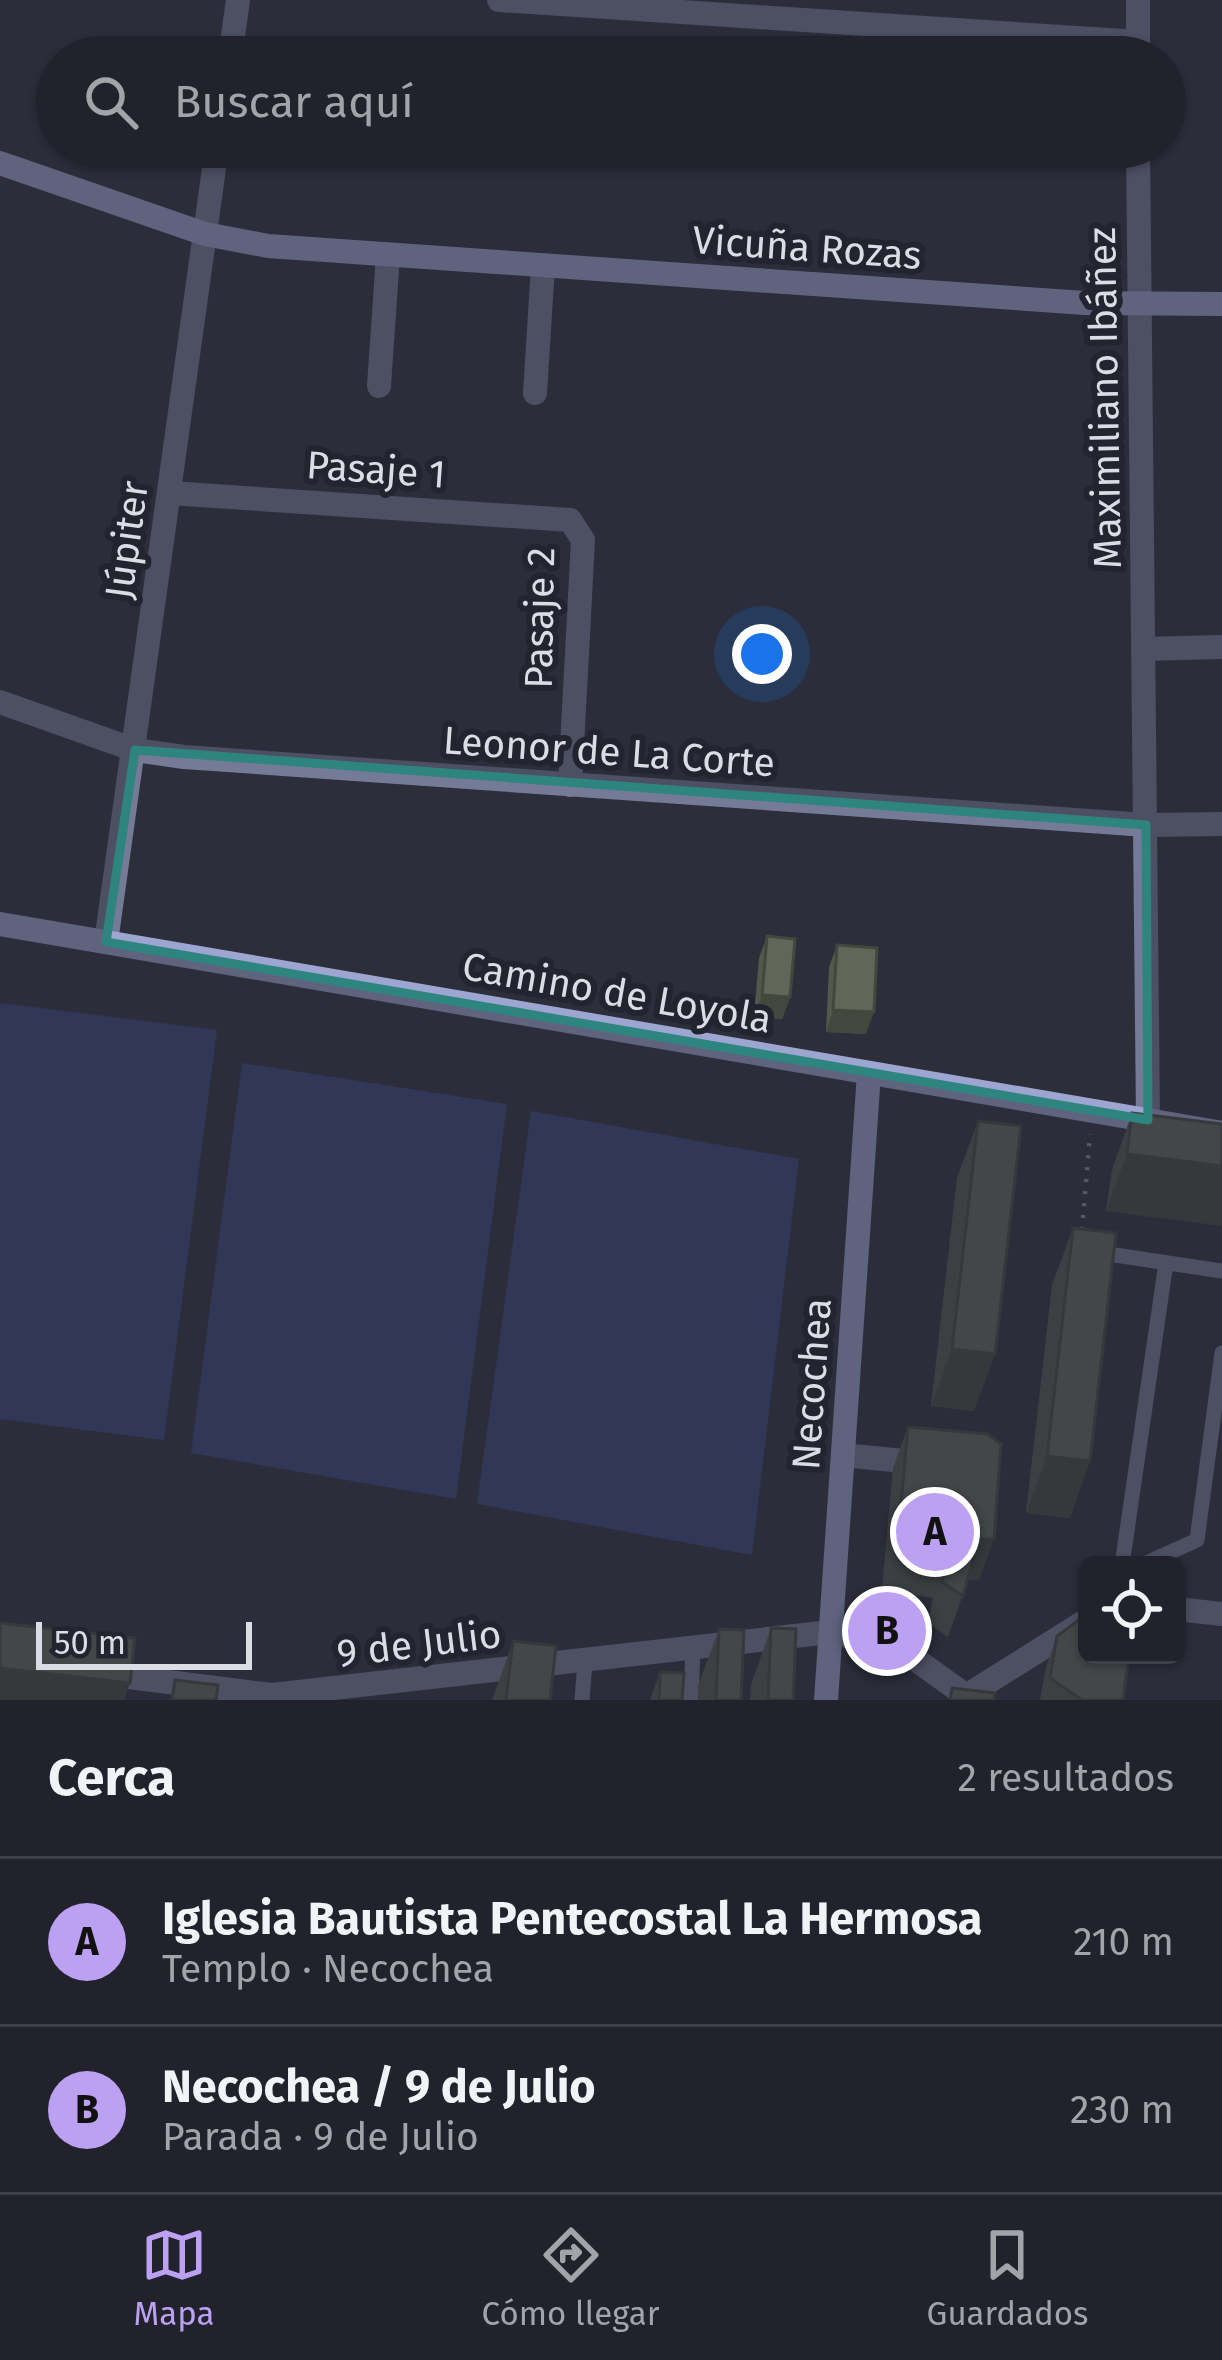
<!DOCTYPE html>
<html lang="es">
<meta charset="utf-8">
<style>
:root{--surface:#21222c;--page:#292a34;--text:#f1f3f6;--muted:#a2a4a9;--line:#3e3f48;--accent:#bca0f2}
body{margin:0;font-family:"Fira Sans",sans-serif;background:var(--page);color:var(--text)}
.controls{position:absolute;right:36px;bottom:36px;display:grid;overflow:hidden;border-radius:18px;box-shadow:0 3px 9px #0004}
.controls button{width:108px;height:108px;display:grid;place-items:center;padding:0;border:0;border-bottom:3px solid var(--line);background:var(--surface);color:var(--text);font:60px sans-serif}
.scale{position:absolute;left:36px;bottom:30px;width:216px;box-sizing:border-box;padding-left:12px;border:6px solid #dbdce4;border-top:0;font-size:33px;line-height:42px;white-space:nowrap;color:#dbdce4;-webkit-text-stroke:9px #222430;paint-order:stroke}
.you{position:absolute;left:762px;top:654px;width:42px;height:42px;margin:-30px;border:9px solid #fff;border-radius:50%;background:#1a73e8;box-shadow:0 0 0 18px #1a73e833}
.badge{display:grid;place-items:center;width:78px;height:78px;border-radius:50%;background:var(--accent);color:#111;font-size:39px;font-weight:700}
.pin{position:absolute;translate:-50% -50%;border:6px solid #fff;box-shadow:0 3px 12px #0006}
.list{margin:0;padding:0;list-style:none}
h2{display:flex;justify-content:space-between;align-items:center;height:156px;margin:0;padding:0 48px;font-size:51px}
h2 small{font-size:39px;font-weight:400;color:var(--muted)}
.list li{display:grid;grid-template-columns:78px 1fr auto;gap:36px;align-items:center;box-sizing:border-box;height:168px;padding:0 48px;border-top:3px solid var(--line)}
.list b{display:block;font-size:45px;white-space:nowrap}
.list p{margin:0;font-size:39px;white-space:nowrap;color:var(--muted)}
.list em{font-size:39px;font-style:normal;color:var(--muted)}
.icon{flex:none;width:66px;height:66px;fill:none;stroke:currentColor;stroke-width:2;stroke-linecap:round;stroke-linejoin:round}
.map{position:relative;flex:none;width:1222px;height:1700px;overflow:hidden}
.search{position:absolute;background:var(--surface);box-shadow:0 3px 9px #0004;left:36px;right:36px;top:36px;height:132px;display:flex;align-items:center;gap:30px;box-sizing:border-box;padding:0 42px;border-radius:66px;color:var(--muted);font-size:45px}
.sheet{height:492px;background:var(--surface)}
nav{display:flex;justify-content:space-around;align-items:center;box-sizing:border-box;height:168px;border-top:3px solid var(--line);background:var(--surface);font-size:33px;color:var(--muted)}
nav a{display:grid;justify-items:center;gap:6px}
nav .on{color:var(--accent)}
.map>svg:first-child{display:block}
.green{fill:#3b417a}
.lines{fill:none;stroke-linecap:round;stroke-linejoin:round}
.path{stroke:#8b8c96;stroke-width:4.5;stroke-dasharray:3 9;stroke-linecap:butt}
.lane{stroke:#757a96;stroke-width:15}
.street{stroke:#757a96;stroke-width:24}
.secondary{stroke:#9da5d1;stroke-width:24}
.wall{fill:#53584c}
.shaded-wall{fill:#44473e}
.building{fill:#616658;stroke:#44473e;stroke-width:3}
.marked{fill:none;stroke:#2e8580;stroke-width:9;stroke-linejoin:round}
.labels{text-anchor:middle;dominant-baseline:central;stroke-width:12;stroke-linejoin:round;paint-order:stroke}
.street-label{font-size:39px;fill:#dbdce4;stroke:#222430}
</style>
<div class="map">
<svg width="1222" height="1700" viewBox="0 0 1222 1700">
<rect width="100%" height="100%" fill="#2c2e3a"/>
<g class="green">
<polygon points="0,1003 217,1030 164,1440 0,1419"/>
<polygon points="242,1063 507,1104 456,1499 191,1453"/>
<polygon points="531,1111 799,1159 752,1555 477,1504"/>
</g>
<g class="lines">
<polyline class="path" points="1082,1230 1090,1134"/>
<g class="lane">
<polyline points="1095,1252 1222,1271"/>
<polyline points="1122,1565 1166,1263"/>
<polyline points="1142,1565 1197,1540 1222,1353"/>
<polyline points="582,1700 585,1661"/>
<polyline points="691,1700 693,1648"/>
</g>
<g class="street">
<polyline points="499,0 1138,42"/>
<polyline points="1138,0 1138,55"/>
<polyline points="230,57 238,0"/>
<polyline points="1138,147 1148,1120"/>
<polyline points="379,386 388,255"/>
<polyline points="535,393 543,266"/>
<polyline points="170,493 570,520 583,540 570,785"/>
<polyline points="1143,649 1222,647"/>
<polyline points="0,702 135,750 184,757 1146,825 1222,824"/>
<polyline points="106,942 217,147"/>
<polyline points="843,1455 924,1463"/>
<polyline points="1177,1609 1222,1614"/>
<polyline points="97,1673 272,1695 830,1632 901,1649 972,1700"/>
<polyline points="966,1696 1087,1620"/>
</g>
<g class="secondary">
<polyline points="0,163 205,234 268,246 1085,303 1222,304"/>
<polyline points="0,924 1222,1133"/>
<polyline points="826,1700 869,1073"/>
</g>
</g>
<g class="wall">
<polygon points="767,936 790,997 782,1019 754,1016 759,958"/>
<polygon points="837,945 866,1034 826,1032 829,967"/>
<polygon points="1132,1113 1222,1124 1106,1211 1112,1170"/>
<polygon points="978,1121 974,1411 931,1406 957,1178"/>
<polygon points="1073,1228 1070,1518 1026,1513 1052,1285"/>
<polygon points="908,1427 979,1580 968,1580 948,1637 928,1623 933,1598 882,1589 893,1468"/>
<polygon points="771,1628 793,1700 750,1700 751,1685"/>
<polygon points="719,1629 741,1700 698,1700 698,1686"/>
<polygon points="1057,1636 1123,1700 1040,1700 1046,1667"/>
<polygon points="513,1641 550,1700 492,1700"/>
<polygon points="660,1672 682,1700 650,1700"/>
</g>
<g class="shaded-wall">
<polygon points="762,995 790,997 782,1019 754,1016"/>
<polygon points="833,1010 874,1012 866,1034 826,1032"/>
<polygon points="1127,1154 1222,1166 1222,1226 1106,1211"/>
<polygon points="952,1349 995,1354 974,1411 931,1406"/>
<polygon points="1047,1456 1090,1461 1070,1518 1026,1513"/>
<polygon points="979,1539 994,1539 979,1580 964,1580"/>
<polygon points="0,1668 130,1683 124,1700 0,1700"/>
</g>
<g class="building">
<polygon points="767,936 795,939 790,997 762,995"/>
<polygon points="837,945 877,948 874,1012 833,1010"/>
<polygon points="1132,1113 1222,1124 1222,1166 1127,1154"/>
<polygon points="978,1121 1021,1126 995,1354 952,1349"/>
<polygon points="1073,1228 1116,1233 1090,1461 1047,1456"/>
<polygon points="908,1427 987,1434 1001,1444 994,1539 979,1539 963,1596 942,1582 948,1557 897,1548"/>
<polygon points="1087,1614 1087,1655 1129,1655 1123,1700 1082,1700 1050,1678 1057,1636"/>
<polygon points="0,1623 135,1638 130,1683 0,1668"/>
<polygon points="771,1628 796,1629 793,1700 768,1700"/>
<polygon points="719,1629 744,1630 741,1700 716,1700"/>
<polygon points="513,1641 556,1646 550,1700 506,1700"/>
<polygon points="660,1672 684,1673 682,1700 659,1700"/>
<polygon points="175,1680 218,1685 216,1700 172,1700"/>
<polygon points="952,1688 995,1693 994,1700 950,1700"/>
</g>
<path d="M0 0H1222V1700H0ZM135 750 1146 825 1148 1120 106 942Z" fill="#2c2e3a" fill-opacity=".55" fill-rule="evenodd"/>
<path class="marked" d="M135 750 1146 825 1148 1120 106 942Z"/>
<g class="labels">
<g class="street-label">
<text transform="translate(807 248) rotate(4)">Vicuña Rozas</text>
<text transform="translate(1105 398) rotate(-91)">Maximiliano Ibáñez</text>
<text transform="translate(376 470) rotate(4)">Pasaje 1</text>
<text transform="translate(127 540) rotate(-82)">Júpiter</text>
<text transform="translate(540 618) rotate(-89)">Pasaje 2</text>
<text transform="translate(609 752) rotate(4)">Leonor de La Corte</text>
<text transform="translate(617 993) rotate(10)">Camino de Loyola</text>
<text transform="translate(812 1384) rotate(-86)">Necochea</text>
<text transform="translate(419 1644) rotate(-7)">9 de Julio</text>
</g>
</g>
</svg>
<div class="controls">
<button><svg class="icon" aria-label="locate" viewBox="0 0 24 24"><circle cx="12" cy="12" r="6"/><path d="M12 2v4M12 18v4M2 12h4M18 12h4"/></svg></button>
</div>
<div class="scale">50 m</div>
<div class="you"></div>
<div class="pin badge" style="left:935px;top:1532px">A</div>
<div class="pin badge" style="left:887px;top:1631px">B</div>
<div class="search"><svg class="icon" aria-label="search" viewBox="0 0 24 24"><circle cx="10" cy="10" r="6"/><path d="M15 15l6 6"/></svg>Buscar aquí</div>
</div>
<section class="sheet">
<h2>Cerca<small>2 resultados</small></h2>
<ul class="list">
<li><span class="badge">A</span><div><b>Iglesia Bautista Pentecostal La Hermosa</b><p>Templo · Necochea</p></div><em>210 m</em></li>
<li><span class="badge">B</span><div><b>Necochea / 9 de Julio</b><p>Parada · 9 de Julio</p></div><em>230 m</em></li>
</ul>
</section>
<nav>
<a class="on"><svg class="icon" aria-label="map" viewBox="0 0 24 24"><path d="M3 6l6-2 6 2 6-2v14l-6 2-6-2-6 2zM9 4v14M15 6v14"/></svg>Mapa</a>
<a><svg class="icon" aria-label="directions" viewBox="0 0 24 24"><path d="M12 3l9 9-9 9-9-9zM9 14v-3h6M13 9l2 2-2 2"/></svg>Cómo llegar</a>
<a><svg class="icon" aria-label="saved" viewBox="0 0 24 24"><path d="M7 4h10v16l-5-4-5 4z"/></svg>Guardados</a>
</nav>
